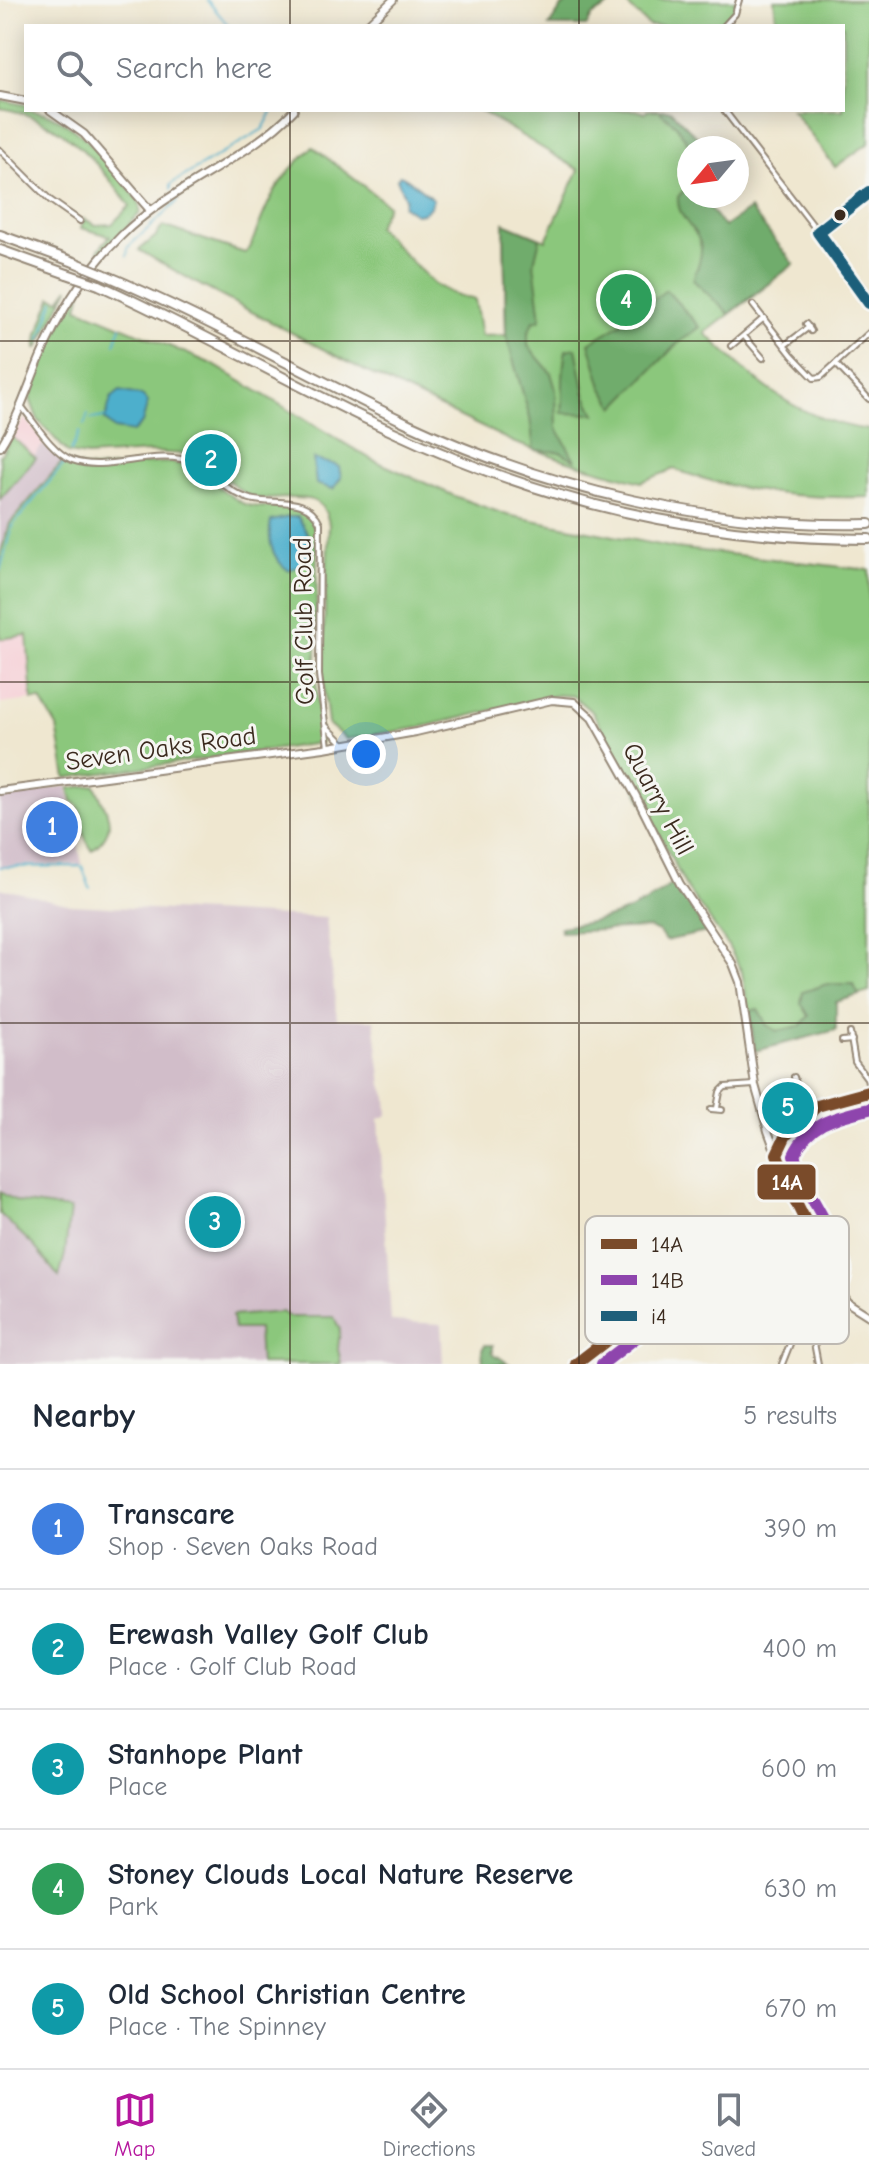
<!DOCTYPE html>
<meta charset="utf-8">
<style>
:root{--surface:#fff;--page:#f6f6f7;--text:#1f2937;--muted:#747a83;--line:#e0e1e3;--accent:#b5179e}
body{margin:0;font-family:"Comic Neue",sans-serif;background:var(--page);color:var(--text)}
.compass{position:absolute;left:677px;top:136px;width:72px;height:72px;border-radius:50%;background:var(--surface);box-shadow:0 4px 20px #0003;rotate:241deg}
.you{position:absolute;left:366px;top:754px;width:28px;height:28px;margin:-20px;border:6px solid #fff;border-radius:50%;background:#1a73e8;box-shadow:0 0 0 12px #1a73e833}
.badge{display:grid;place-items:center;width:52px;height:52px;border-radius:50%;background:var(--accent);color:#fff;font-size:26px;font-weight:700}
.pin{position:absolute;translate:-50% -50%;border:4px solid #fff;box-shadow:0 2px 8px #0006}
.list{margin:0;padding:0;list-style:none}
h2{display:flex;justify-content:space-between;align-items:center;height:104px;margin:0;padding:0 32px;font-size:34px}
h2 small{font-size:26px;font-weight:400;color:var(--muted)}
.list li{display:grid;grid-template-columns:52px 1fr auto;gap:24px;align-items:center;box-sizing:border-box;height:120px;padding:0 32px;border-top:2px solid var(--line)}
.list b{display:block;font-size:30px;white-space:nowrap}
.list p{margin:0;font-size:26px;white-space:nowrap;color:var(--muted)}
.list em{font-size:26px;font-style:normal;color:var(--muted)}
.icon{flex:none;width:44px;height:44px;fill:none;stroke:currentColor;stroke-width:2;stroke-linecap:round;stroke-linejoin:round}
.map{position:relative;flex:none;width:869px;height:1364px;overflow:hidden}
.search{position:absolute;background:var(--surface);box-shadow:0 4px 20px #0003;left:24px;right:24px;top:24px;height:88px;display:flex;align-items:center;gap:20px;box-sizing:border-box;padding:0 28px;border-radius:0px;color:var(--muted);font-size:30px}
.sheet{height:704px;background:var(--surface)}
nav{display:flex;justify-content:space-around;align-items:center;box-sizing:border-box;height:112px;border-top:2px solid var(--line);background:var(--surface);font-size:22px;color:var(--muted)}
nav a{display:grid;justify-items:center;gap:4px}
nav .on{color:var(--accent)}
.map>svg:first-child{display:block}
.built{fill:#f6cfd6}
.industrial{fill:#d1bdc9}
.green{fill:#8bc77c;stroke:#63784d;stroke-width:2}
.forest{fill:#70ac6c;stroke:#566b45;stroke-width:2}
.water{fill:#4dafcc;stroke:#446c75;stroke-width:2}
.lines{fill:none;stroke-linecap:round;stroke-linejoin:round}
.stream{stroke:#4dafcc;stroke-width:2}
.street-casing{stroke:#958877;stroke-width:8}
.secondary-casing{stroke:#958877;stroke-width:10}
.highway-casing{stroke:#958877;stroke-width:12}
.street{stroke:#fff;stroke-width:4}
.secondary{stroke:#fff;stroke-width:6}
.highway{stroke:#fff;stroke-width:8}
.highway-bridge-casing{stroke:#958877;stroke-width:12;stroke-linecap:butt}
.highway-bridge{stroke:#fff;stroke-width:8}
.bus-1-casing{stroke:#f6f6f2;stroke-width:18}
.bus-2-casing{stroke:#f6f6f2;stroke-width:18}
.bus-3-casing{stroke:#f6f6f2;stroke-width:18}
.bus-1{stroke:#7a4b2a;stroke-width:12}
.bus-2{stroke:#8e44ad;stroke-width:12}
.bus-3{stroke:#1f5f7a;stroke-width:12}
.grid{fill:none;stroke:#3b2a1e;stroke-width:2;stroke-opacity:0.55}
.bus-dot{fill:#3b2a1e;stroke:#f6f6f2;stroke-width:3}
.labels{text-anchor:middle;dominant-baseline:central;stroke-width:6;stroke-linejoin:round;paint-order:stroke}
.street-label{font-size:26px;fill:#3b2a1e;stroke:#f6f6f2}
.key{fill:#f6f6f2;stroke:#beb9b2;stroke-width:2}
.key-label{font-size:22px;fill:#3b2a1e}
.line-badge{stroke:#f6f6f2;stroke-width:3}
.badge-label{font-size:22px;text-anchor:middle;font-weight:bold;fill:#fff}
</style>
<div class="map">
<svg width="869" height="1364" viewBox="0 0 869 1364">
<rect width="100%" height="100%" fill="#f6f6f2"/>
<filter id="ink" filterUnits="userSpaceOnUse"><feTurbulence type="fractalNoise" baseFrequency=".0125" numOctaves="2"/><feDisplacementMap in="SourceGraphic" scale="16" xChannelSelector="R" yChannelSelector="G"/><feConvolveMatrix kernelMatrix="1 2 1 2 8 2 1 2 1" color-interpolation-filters="sRGB"/></filter>
<filter id="wash" filterUnits="userSpaceOnUse"><feTurbulence type="fractalNoise" baseFrequency=".006" numOctaves="4" result="noise"/><feDisplacementMap in="SourceGraphic" scale="32" xChannelSelector="R" yChannelSelector="G"/><feGaussianBlur stdDeviation="1.8" result="paint"/><feColorMatrix in="noise" values="0 0 0 0 0 0 0 0 0 0 0 0 0 0 0 0 0 1.4 0 .05"/><feComposite in="paint" operator="in"/></filter>
<g filter="url(#wash)">
<rect width="100%" height="100%" fill="#efe7d0"/>
<g class="built">
<polygon points="25,418 38,433 43,445 34,456 12,437"/>
<polygon points="27,634 32,700 0,704 0,639"/>
</g>
<g class="industrial">
<polygon points="43,445 63,461 10,523 0,555 0,499 36,459 34,456"/>
<polygon points="67,786 82,864 0,866 0,795"/>
<polygon points="0,888 71,905 326,918 337,1019 374,1020 382,1085 387,1098 388,1115 379,1119 391,1321 441,1324 443,1364 0,1364"/>
</g>
<g class="green">
<polygon points="622,0 737,0 734,10 719,26 649,26"/>
<polygon points="774,0 869,0 869,143 835,167 792,110 843,110 843,26 777,26"/>
<path d="M0 100 26 105V110C71 110 116 169 140 204V213L100 255 98 250 110 236 81 228 84 219 96 225 112 224 130 206C95 159 62 118 0 108Z"/>
<path d="M479 110H636L645 113 647 110H670L708 148H689V196H700L724 227 727 225 773 281 705 333C758 383 794 419 869 430V497C803 499 736 492 674 469L641 482 577 464 515 443 365 371 202 286 139 250 156 236 163 226 245 253 250 248C268 201 274 182 313 147L388 205 377 227 434 284 451 293 475 300 481 336 506 335 504 223 546 240 579 170Z"/>
<polygon points="69,288 38,348 36,348 38,334 52,297 60,300"/>
<path d="M80 290 82 291 78 308 212 364 371 459 457 497 507 515 675 548 869 570V992L836 1002V1030L755 1051 742 972 727 944 686 887 637 790 593 713 573 696 558 695 417 728 346 739 328 724 322 671 329 525C323 480 276 507 249 496 241 492 234 485 228 480L225 484 185 454 150 452 87 456 68 453 38 420 30 399 44 356Z"/>
<polygon points="12,437 36,458 0,499 0,456"/>
<path d="M63 461C97 478 138 459 173 463 201 466 218 490 242 503 260 512 285 501 303 511 315 518 316 532 317 544L316 681 321 743 66 778 57 727 41 700H32L27 635 0 639V555L10 523Z"/>
<path d="M95 785C105 811 122 827 92 850 88 844 85 839 83 831 80 819 85 809 72 801L69 788Z"/>
<polygon points="0,1192 18,1202 70,1209 65,1254 59,1277 34,1246 0,1214"/>
<polygon points="282,1312 289,1317 334,1317 340,1330 338,1349 341,1364 260,1364 258,1329 234,1329 232,1316"/>
</g>
<g class="forest">
<polygon points="571,0 618,0 592,16 587,26 549,26 562,7"/>
<polygon points="661,110 670,110 708,148 691,148 676,125 661,113"/>
<path d="M689 184V196H700L724 227 750 209 794 264 729 314 693 280C696 270 702 259 701 248 700 229 677 222 678 197Z"/>
<polygon points="504,223 540,238 534,263 541,319 533,322 528,333 528,346 551,373 556,390 557,428 575,460 561,452 534,450 530,418 506,335"/>
<polygon points="666,290 700,327 676,345 615,407 602,387 589,343 627,320"/>
<path d="M576 348 585 394 595 414 562 413C564 392 561 371 566 350Z"/>
<path d="M674 882 707 932 665 941 659 932 649 928 561 932 560 927C606 921 638 912 674 882Z"/>
<polygon points="827,984 853,984 859,995 836,1002 836,1030 755,1051 750,1011 758,1009 767,1025 777,1031 800,1026 809,1016 801,1003 803,992"/>
<polygon points="485,1345 493,1345 493,1353 509,1364 483,1364 482,1349"/>
</g>
<g class="water">
<path d="M400 175C405 176 427 194 433 199L431 206 424 213 415 214 403 206 405 198 397 179Z"/>
<polygon points="120,391 143,396 148,402 142,423 133,432 114,429 105,420 111,398"/>
<path d="M313 458C322 464 331 461 339 467L341 478 333 489 316 484Z"/>
<path d="M288 517H298L311 540 312 553C306 564 300 567 288 570 272 559 267 539 271 521Z"/>
</g>
<g class="lines">
<g class="stream">
<polyline points="207,0 229,26"/>
<polyline points="171,189 171,184 263,129 273,110"/>
<polyline points="127,256 128,247 178,201 177,199"/>
<polyline points="40,341 54,301"/>
<polyline points="115,344 121,326"/>
<polyline points="91,419 105,417"/>
<polyline points="84,425 88,414"/>
<polyline points="71,451 80,431"/>
<polyline points="0,571 12,526 64,464"/>
<polyline points="0,867 82,866 90,888"/>
</g>
</g>
</g>
<g filter="url(#ink)">
<g class="lines">
<g class="street-casing">
<g id="street">
<polyline points="724,26 735,14 739,0"/>
<polyline points="724,110 818,232 869,303"/>
<polyline points="0,150 50,200 80,221"/>
<polyline points="818,232 869,192"/>
<polyline points="753,305 792,355 814,378 821,377 869,333"/>
<polyline points="806,324 811,331"/>
<polyline points="744,336 763,358"/>
<polyline points="785,345 809,327"/>
<polyline points="731,346 764,318"/>
<polyline points="836,364 869,399"/>
<path d="M22 407C35 423 52 452 72 460 103 472 147 452 181 459 207 464 224 492 250 499 275 506 307 494 320 523L319 675 328 747"/>
<polyline points="326,726 344,744"/>
<polyline points="850,1033 855,1062 867,1078 869,1091"/>
<polyline points="842,1041 852,1040"/>
<polyline points="794,1077 806,1115"/>
<polyline points="717,1108 720,1092 725,1087 754,1085"/>
<polyline points="711,1109 722,1110"/>
<polyline points="803,1299 803,1311 812,1332 818,1364"/>
<polyline points="782,1364 803,1311"/>
</g>
</g>
<g class="secondary-casing">
<g id="secondary">
<polyline points="366,26 393,0"/>
<polyline points="0,96 26,101"/>
<polyline points="50,110 84,134 149,209"/>
<path d="M0 447C18 419 27 389 40 358 59 313 86 270 121 236 172 185 246 161 294 110"/>
<polyline points="0,791 324,748 416,732 552,700 574,702 592,718 636,796 680,884 733,964 740,982 755,1085 768,1131 789,1188 822,1249 830,1274 847,1302"/>
<polyline points="777,1154 786,1135 817,1106 869,1092"/>
<polyline points="808,1297 820,1287 830,1274"/>
<polyline points="576,1364 658,1301 664,1299 808,1297 847,1302 869,1316"/>
</g>
</g>
<g class="highway-casing">
<g id="highway">
<polyline points="0,235 74,262"/>
<polyline points="0,250 67,274"/>
<path d="M103 274C208 318 306 375 409 424 550 490 713 528 869 524"/>
<path d="M99 285C197 329 290 384 387 429 542 502 698 539 869 539"/>
</g>
</g>
<use href="#street" class="street"/>
<use href="#secondary" class="secondary"/>
<use href="#highway" class="highway"/>
<g class="highway-bridge-casing">
<g id="highway-bridge">
<polyline points="74,262 103,274"/>
<polyline points="67,274 99,285"/>
</g>
</g>
<use href="#highway-bridge" class="highway-bridge"/>
<g class="bus-1-casing">
<path id="bus-1" d="M576 1364 660 1299H803C817 1292 829 1283 828 1266L789 1188 777 1154 786 1135 817 1106 869 1092"/>
</g>
<g class="bus-2-casing">
<path id="bus-2" d="M602 1364 665 1315H804C824 1309 844 1293 845 1271 845 1252 815 1205 805 1185 801 1175 798 1165 794 1155 810 1121 837 1117 869 1109"/>
</g>
<g class="bus-3-casing">
<polyline id="bus-3" points="869,192 818,232 869,303"/>
</g>
<use href="#bus-1" class="bus-1"/>
<use href="#bus-2" class="bus-2"/>
<use href="#bus-3" class="bus-3"/>
</g>
</g>
<path class="grid" d="M290 0V26M579 0V26M290 110V1364M579 110V1364M0 341H869M0 682H869M0 1023H869"/>
<circle class="bus-dot" cx="840" cy="215" r="7"/>
<g class="labels">
<g class="street-label">
<text transform="translate(304 621) rotate(-91)">Golf Club Road</text>
<text transform="translate(161 749) rotate(-8)">Seven Oaks Road</text>
<text transform="translate(658 799) rotate(62)">Quarry Hill</text>
</g>
</g>
<rect x="585" y="1216" width="264" height="128" rx="12" class="key"/>
<rect x="601" y="1239" width="36" height="10" fill="#7a4b2a"/>
<rect x="601" y="1275" width="36" height="10" fill="#8e44ad"/>
<rect x="601" y="1311" width="36" height="10" fill="#1f5f7a"/>
<g class="key-label">
<text x="651" y="1252">14A</text>
<text x="651" y="1288">14B</text>
<text x="651" y="1324">i4</text>
</g>
<rect class="line-badge" x="756" y="1163" width="61" height="38" rx="8" fill="#7a4b2a"/>
<g class="badge-label">
<text x="787" y="1190">14A</text>
</g>
</svg>
<svg class="compass" viewBox="-18 -18 36 36"><path d="M0-13l5 13h-10z" fill="#e53935"/><path d="M0 13l5-13h-10z" fill="#747a83"/></svg>
<div class="you"></div>
<div class="pin badge" style="left:52px;top:827px;background:#3f7fe0">1</div>
<div class="pin badge" style="left:211px;top:460px;background:#0f9aa8">2</div>
<div class="pin badge" style="left:215px;top:1222px;background:#0f9aa8">3</div>
<div class="pin badge" style="left:626px;top:300px;background:#2e9e5b">4</div>
<div class="pin badge" style="left:788px;top:1108px;background:#0f9aa8">5</div>
<div class="search"><svg class="icon" aria-label="search" viewBox="0 0 24 24"><circle cx="10" cy="10" r="6"/><path d="M15 15l6 6"/></svg>Search here</div>
</div>
<section class="sheet">
<h2>Nearby<small>5 results</small></h2>
<ul class="list">
<li><span class="badge" style="background:#3f7fe0">1</span><div><b>Transcare</b><p>Shop · Seven Oaks Road</p></div><em>390 m</em></li>
<li><span class="badge" style="background:#0f9aa8">2</span><div><b>Erewash Valley Golf Club</b><p>Place · Golf Club Road</p></div><em>400 m</em></li>
<li><span class="badge" style="background:#0f9aa8">3</span><div><b>Stanhope Plant</b><p>Place</p></div><em>600 m</em></li>
<li><span class="badge" style="background:#2e9e5b">4</span><div><b>Stoney Clouds Local Nature Reserve</b><p>Park</p></div><em>630 m</em></li>
<li><span class="badge" style="background:#0f9aa8">5</span><div><b>Old School Christian Centre</b><p>Place · The Spinney</p></div><em>670 m</em></li>
</ul>
</section>
<nav>
<a class="on"><svg class="icon" aria-label="map" viewBox="0 0 24 24"><path d="M3 6l6-2 6 2 6-2v14l-6 2-6-2-6 2zM9 4v14M15 6v14"/></svg>Map</a>
<a><svg class="icon" aria-label="directions" viewBox="0 0 24 24"><path d="M12 3l9 9-9 9-9-9zM9 14v-3h6M13 9l2 2-2 2"/></svg>Directions</a>
<a><svg class="icon" aria-label="saved" viewBox="0 0 24 24"><path d="M7 4h10v16l-5-4-5 4z"/></svg>Saved</a>
</nav>
